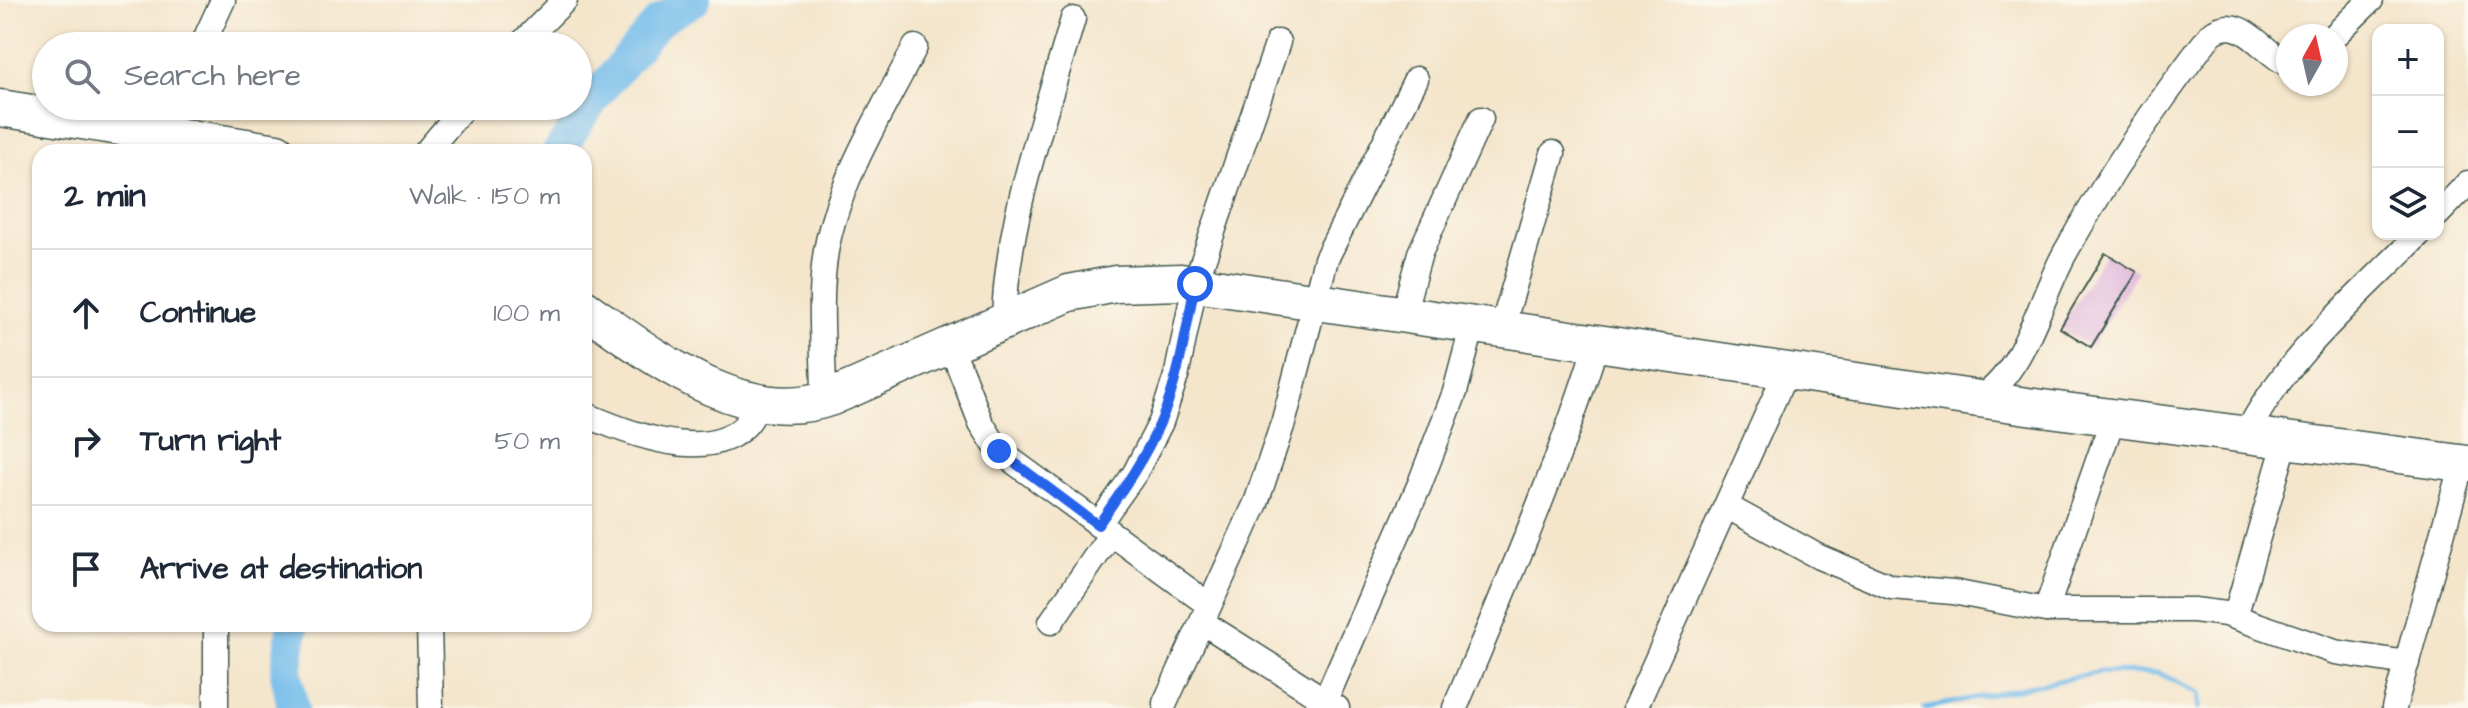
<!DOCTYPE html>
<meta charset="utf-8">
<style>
:root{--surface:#fff;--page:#f2f2f3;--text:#1f2937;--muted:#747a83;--line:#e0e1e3}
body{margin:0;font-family:"Architects Daughter",sans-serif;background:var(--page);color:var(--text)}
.controls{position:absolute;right:24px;top:24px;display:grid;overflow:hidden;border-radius:16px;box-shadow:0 2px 6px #0004}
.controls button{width:72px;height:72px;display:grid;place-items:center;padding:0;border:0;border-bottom:2px solid var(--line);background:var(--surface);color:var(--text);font:40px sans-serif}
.compass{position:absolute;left:2276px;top:24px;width:72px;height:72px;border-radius:50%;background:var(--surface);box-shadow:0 2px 6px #0004;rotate:8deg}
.stop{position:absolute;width:24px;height:24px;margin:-18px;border:6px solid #2563eb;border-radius:50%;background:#fff}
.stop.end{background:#2563eb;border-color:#fff;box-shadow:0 2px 8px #0008}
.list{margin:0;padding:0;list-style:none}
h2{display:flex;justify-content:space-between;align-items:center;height:104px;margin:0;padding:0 32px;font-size:34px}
h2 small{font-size:26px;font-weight:400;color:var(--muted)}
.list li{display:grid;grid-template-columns:52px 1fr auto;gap:24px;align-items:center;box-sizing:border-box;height:128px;padding:0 32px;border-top:2px solid var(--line)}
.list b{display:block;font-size:30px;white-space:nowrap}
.list em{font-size:26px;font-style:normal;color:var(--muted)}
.icon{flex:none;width:44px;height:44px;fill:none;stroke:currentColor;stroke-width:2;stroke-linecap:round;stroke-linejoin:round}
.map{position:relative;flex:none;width:2468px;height:708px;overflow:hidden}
.search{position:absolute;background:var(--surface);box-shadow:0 2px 6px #0004;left:32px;top:32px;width:560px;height:88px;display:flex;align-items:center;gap:20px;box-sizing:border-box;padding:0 28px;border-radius:44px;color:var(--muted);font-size:30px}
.panel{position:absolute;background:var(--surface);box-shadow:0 2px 6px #0004;left:32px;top:144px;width:560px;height:488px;border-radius:24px}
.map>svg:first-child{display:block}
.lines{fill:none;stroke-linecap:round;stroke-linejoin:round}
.stream{stroke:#73bceb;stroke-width:5}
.river{stroke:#73bceb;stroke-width:32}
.building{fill:#dfb2da}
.minor-casing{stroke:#3f564b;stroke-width:27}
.highway-casing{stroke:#3f564b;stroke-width:39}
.minor{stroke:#fff;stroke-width:24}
.highway{stroke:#fff;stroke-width:36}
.route{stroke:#2563eb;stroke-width:10}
</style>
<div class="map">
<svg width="2468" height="708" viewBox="0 0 2468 708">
<rect width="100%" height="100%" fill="#fbf7ec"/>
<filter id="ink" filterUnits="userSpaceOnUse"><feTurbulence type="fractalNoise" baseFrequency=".0125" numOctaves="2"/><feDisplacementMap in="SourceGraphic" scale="16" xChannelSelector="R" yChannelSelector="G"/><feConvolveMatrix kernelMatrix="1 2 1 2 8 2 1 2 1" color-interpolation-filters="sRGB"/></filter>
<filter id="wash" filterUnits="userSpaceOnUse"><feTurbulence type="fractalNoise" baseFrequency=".006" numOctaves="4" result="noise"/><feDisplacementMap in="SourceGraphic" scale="32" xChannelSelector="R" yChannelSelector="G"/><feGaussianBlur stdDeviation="1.8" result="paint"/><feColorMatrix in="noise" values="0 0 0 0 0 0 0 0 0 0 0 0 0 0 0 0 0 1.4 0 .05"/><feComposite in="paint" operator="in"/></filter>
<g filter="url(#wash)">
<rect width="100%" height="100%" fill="#f4e5cb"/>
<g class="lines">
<polyline class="stream" points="1925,708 2101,672 2158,673 2200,693 2199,708"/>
<g class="river">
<polyline points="558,152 598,93 659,21 695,0"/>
<polyline points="293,624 286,673 293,708"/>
</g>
</g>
<g id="blocks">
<polygon class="building" points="2105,253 2137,272 2091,347 2060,328"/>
</g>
</g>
<g filter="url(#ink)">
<use href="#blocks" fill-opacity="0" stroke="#3f564b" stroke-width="2"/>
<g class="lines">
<g class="minor-casing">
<g id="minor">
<polyline points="2334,36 2371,0"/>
<polyline points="202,46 223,0"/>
<polyline points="519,46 565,0"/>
<polyline points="161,134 174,106"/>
<polyline points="426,152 465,106"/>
<polyline points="2438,214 2468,183"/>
<polyline points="1403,314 1420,253 1481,119"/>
<path d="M1004 319C1007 217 1045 117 1073 19"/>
<polyline points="1502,328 1553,153"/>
<polyline points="951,346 981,423 999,451 1209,605"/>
<path d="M1979 399C2026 370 2039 300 2065 253 2107 178 2158 102 2211 34 2240 10 2264 55 2288 64"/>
<path d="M824 400C824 351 818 299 826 251 839 179 882 112 915 47"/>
<path d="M584 414C634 436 732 474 758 404"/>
<path d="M2246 435C2285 357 2359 296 2419 234"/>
<polyline points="1728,507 1819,557 1891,587 1953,592 2046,610 2194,610 2226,614 2335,652 2407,663"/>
<polyline points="1098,525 1135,473 1161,422 1177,373 1195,284 1278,42"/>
<polyline points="2046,610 2113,418"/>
<polyline points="2235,617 2286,440"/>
<polyline points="1051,622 1111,534"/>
<polyline points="1202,622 1337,708"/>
<polyline points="429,624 431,708"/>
<polyline points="1165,703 1256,503 1284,420 1326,259 1416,79"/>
<polyline points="216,708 216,624"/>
<polyline points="1322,708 1419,486 1455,392 1473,324"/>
<path d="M1455 708C1506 587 1558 467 1597 342"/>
<polyline points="1635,708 1787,370"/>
<polyline points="2394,708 2462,463"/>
</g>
</g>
<g class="highway-casing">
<g id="highway">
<polyline points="0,108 277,152"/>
<path d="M584 308C653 356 744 429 832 397L1069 293 1116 284 1181 282 2027 406 2468 464"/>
</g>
</g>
<use href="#minor" class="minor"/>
<use href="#highway" class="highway"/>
</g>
</g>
<g class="lines" filter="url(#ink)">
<path class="route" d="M999 451 1098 525C1121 492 1144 460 1160 423 1179 380 1186 330 1195 284"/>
</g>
</svg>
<div class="controls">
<button>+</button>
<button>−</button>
<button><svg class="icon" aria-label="layers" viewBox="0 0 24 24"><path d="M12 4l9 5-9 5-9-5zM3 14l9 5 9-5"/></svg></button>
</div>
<svg class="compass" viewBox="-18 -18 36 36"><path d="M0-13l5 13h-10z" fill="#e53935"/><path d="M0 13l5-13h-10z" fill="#747a83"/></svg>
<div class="stop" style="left:1195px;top:284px"></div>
<div class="stop end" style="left:999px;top:451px"></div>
<div class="search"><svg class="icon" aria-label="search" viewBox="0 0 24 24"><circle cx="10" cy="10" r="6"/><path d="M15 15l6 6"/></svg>Search here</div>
<section class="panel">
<h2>2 min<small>Walk · 150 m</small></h2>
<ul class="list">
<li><svg class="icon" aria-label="ahead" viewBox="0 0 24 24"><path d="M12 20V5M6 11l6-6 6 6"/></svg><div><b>Continue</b></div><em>100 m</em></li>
<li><svg class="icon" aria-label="right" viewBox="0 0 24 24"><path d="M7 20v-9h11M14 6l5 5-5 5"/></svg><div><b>Turn right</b></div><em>50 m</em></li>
<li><svg class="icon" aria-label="arrive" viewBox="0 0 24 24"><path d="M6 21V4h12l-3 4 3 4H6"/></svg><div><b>Arrive at destination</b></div></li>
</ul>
</section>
</div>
